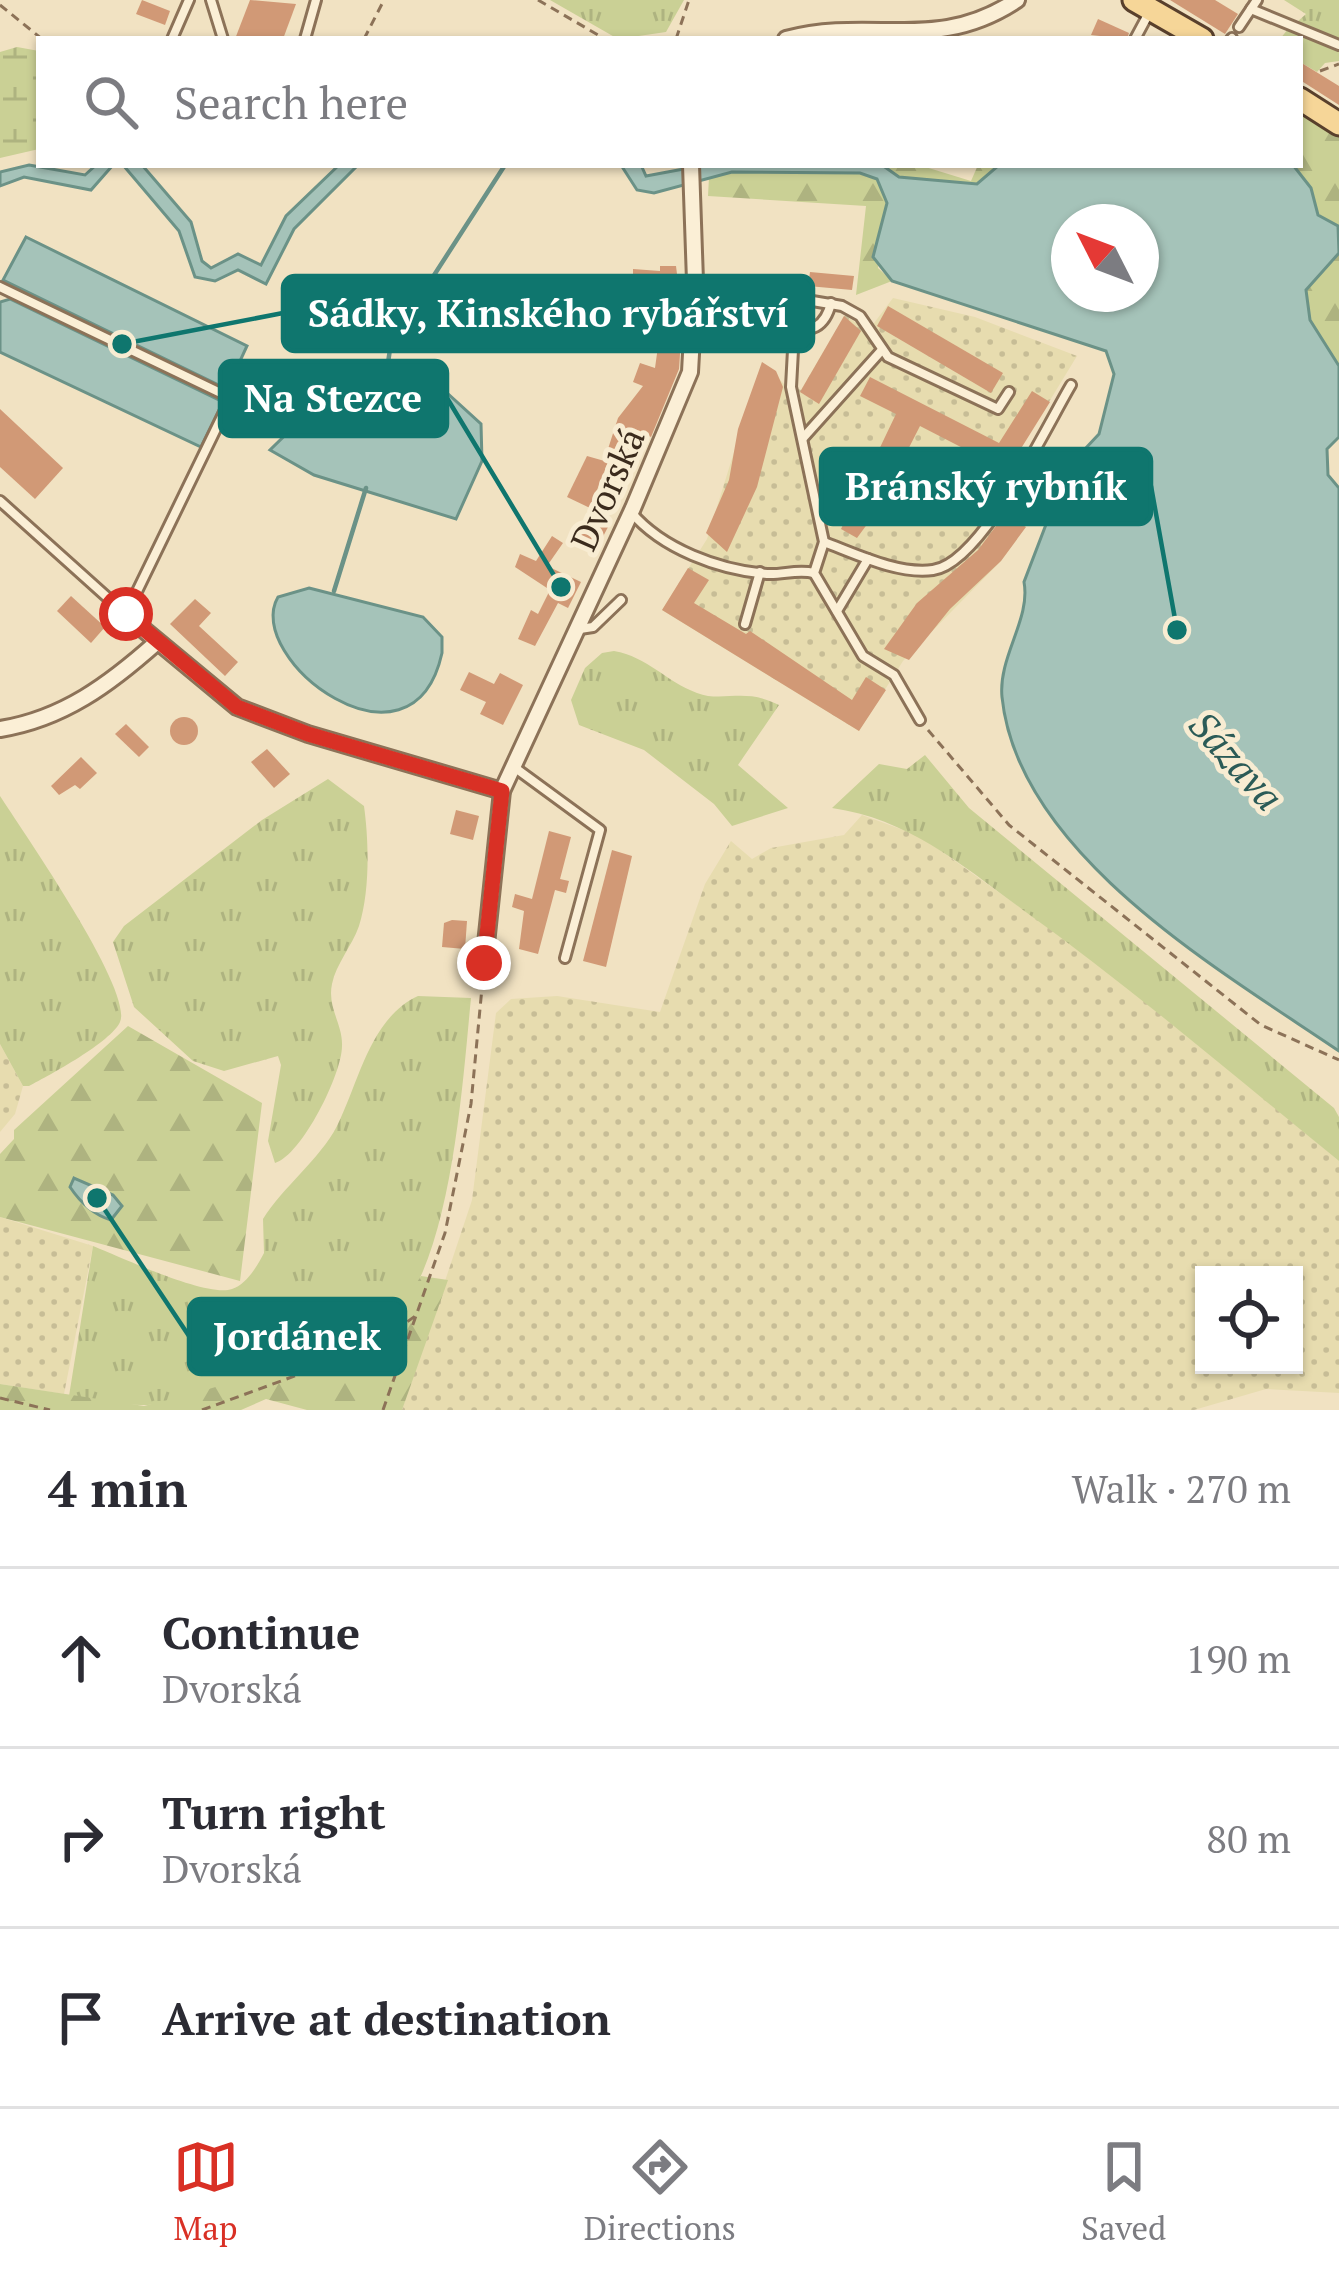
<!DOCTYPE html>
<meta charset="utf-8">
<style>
:root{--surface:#fff;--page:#f2f2f3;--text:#2b2b33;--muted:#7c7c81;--line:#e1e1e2;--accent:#d93025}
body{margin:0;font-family:"PT Serif",serif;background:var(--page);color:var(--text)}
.controls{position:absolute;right:36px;bottom:36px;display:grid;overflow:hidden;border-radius:0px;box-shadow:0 3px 9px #0004}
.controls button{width:108px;height:108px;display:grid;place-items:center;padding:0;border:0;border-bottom:3px solid var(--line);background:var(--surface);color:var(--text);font:60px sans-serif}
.compass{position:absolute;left:1051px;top:204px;width:108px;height:108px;border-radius:50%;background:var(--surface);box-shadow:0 3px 9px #0004;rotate:312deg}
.stop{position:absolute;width:36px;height:36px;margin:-27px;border:9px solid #d93025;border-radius:50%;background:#fff}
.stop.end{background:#d93025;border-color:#fff;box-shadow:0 3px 12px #0008}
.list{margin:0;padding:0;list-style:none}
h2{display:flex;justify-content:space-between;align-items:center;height:156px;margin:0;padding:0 48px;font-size:51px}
h2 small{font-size:39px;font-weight:400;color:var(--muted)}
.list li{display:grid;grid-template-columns:78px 1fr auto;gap:36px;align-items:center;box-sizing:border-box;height:180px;padding:0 48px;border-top:3px solid var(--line)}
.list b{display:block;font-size:45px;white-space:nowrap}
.list p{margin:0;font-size:39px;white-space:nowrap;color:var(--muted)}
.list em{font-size:39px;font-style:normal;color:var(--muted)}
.icon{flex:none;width:66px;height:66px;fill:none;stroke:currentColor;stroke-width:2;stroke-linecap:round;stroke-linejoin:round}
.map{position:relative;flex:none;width:1339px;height:1410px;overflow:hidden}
.search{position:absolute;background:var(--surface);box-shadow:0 3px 9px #0004;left:36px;right:36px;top:36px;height:132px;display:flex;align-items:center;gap:30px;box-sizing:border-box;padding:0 42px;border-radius:0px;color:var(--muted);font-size:45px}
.sheet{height:696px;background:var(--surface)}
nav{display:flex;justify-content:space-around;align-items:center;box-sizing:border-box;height:168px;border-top:3px solid var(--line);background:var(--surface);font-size:33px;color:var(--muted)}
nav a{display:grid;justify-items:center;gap:6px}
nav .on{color:var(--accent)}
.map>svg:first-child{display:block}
.farmland{fill:url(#farmland-dots);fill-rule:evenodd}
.grass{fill:url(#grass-tufts)}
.forest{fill:url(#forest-firs)}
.wetland{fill:url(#wetland-marsh)}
.water{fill:#a5c3b9;stroke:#6b9287;stroke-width:3;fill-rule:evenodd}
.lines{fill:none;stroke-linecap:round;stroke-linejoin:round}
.stream{stroke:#6b9287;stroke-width:4.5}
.building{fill:#d19976}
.service-casing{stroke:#8c7258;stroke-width:14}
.minor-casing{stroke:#8c7258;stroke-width:20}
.primary-casing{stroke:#59402c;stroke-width:27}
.path{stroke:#8c7258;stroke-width:3;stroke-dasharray:9 6;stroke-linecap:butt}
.service{stroke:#fbefd6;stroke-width:8}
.minor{stroke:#fbefd6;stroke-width:14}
.primary{stroke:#f6d698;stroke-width:21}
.route{stroke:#d93025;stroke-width:15}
.labels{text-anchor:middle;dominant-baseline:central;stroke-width:10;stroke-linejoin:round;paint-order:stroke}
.street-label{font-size:36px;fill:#3b2b1d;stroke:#f8ecd2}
.water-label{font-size:39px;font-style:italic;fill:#2b5b57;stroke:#f8ecd2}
.leader{fill:none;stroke:#0f766e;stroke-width:4.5}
.callout-dot{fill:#0f766e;stroke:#f8ecd2;stroke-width:4.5}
.callout{fill:#0f766e;stroke:#0f766e;stroke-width:4.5}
.callout-label{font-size:39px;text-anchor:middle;font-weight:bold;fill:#fff}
</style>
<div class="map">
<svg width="1339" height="1410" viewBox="0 0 1339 1410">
<defs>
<pattern id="farmland-dots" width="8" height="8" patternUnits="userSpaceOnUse" patternTransform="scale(3)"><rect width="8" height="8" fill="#e7dcaf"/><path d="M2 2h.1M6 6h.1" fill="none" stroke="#c7bd96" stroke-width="1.8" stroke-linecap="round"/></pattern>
<pattern id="grass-tufts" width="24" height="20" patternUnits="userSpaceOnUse" patternTransform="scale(3)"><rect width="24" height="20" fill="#cad095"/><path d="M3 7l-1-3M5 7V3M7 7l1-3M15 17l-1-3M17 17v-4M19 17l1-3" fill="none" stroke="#aeb380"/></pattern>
<pattern id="forest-firs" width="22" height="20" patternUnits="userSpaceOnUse" patternTransform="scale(3)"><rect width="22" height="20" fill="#cad095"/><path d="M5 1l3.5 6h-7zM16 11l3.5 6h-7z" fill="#aeb380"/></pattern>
<pattern id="wetland-marsh" width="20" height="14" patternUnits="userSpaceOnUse" patternTransform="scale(3)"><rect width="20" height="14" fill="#cad095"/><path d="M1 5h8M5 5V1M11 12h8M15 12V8" fill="none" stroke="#aeb380"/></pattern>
</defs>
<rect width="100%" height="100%" fill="#f1e2c2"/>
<g class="farmland">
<polygon points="893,298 975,317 1077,356 988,502 1007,503 1028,516 1029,522 1001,561 903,661 859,731 662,610 707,539 762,362 785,385 801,390 845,315 868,331"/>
<path d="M862 815 920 836 1123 981 1339 1161V1393L1266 1389 1194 1410H402L472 1200 496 1013 511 999 557 996 660 1012 705 884 731 841 752 859 771 848 844 835ZM1204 1275H1294V1365H1204Z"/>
<polygon points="0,1044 23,1086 15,1114 0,1132"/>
<polygon points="0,1217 93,1246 64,1394 0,1384"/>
</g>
<g class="grass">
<polygon points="550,0 684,0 666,32 618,39"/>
<polygon points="1284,0 1339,0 1339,39 1297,22 1306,14"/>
<polygon points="1288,29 1339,50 1339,61 1325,63 1317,72 1300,62 1300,39 1280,39"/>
<path d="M614 651C648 657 665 681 697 693 723 703 744 687 779 705L738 765 788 808 732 826 714 804 644 750 579 725 571 700 585 668 602 653Z"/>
<path d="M925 755 969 808 1334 1108 1339 1117V1161C1234 1076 1133 989 1023 910 963 866 909 819 832 808L879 764 907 769Z"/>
<path d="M328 779 364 806C369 842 370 891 359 926 352 946 336 964 332 984 327 1008 343 1024 342 1046 342 1074 302 1155 275 1163L268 1141 281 1065 278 1056 224 1071 193 1061 134 1007 113 942 124 926 262 820Z"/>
<path d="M0 796C22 830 134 991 120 1022 111 1042 50 1075 29 1086H23L0 1044Z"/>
<path d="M418 996 471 998C463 1078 452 1255 397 1314 372 1341 315 1353 281 1366 241 1382 184 1405 141 1405 117 1405 92 1399 69 1396L93 1246C121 1257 207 1298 232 1289 246 1285 258 1265 264 1253L263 1219C282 1188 320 1159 337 1126 359 1082 370 1018 418 996Z"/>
</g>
<g class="forest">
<polygon points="1300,112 1339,136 1339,236 1338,226 1319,215 1311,188 1293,165 1300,165"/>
<polygon points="882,165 919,165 971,181 978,165 999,165 978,184 899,177"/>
<polygon points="732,172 860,173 877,179 887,203 878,268 892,281 856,295 866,206 708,196 709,177"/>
<polygon points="1339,253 1339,366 1310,320 1306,290"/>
<polygon points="128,1026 262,1103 240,1281 0,1217 0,1154 14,1139 14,1130"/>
<polygon points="421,1276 448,1280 402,1410 307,1410 266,1399 241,1410 0,1410 0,1384 144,1406 195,1393 267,1372 378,1327 396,1315"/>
</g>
<polygon class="wetland" points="17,47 39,51 39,149 0,158 0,52"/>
<g class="water">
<polygon points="29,165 85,175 96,165 113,165 91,190 24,177 0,186 0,172"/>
<polygon points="123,165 142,165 191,222 202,261 211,268 238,254 261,265 286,216 339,165 358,165 294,229 266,284 238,270 215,281 195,277 179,231"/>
<path d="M621 165H641L646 176 705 165H882L899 177 977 184 999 165H1293L1311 188 1318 215 1338 226 1339 253 1306 290 1310 320 1339 366V437L1327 449 1328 475 1339 488V1051C1220 970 1018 854 1002 697 998 657 1031 619 1024 582L1068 467 1099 434 1114 374 1106 351 892 281 873 257 887 203 877 179 860 173 732 172 654 193 637 190ZM1069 222H1141V294H1069Z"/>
<polygon points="26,237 247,346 227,389 3,280"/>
<polygon points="10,299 223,402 201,447 0,352 0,302"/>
<polygon points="373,366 446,392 481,424 482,461 456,519 314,475 270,450 343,379"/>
<path d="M309 588 423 617 442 637V653C412 788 242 658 278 597Z"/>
<path d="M74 1178 113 1195 122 1206 111 1220C94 1215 80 1202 70 1187Z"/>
</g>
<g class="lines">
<g class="stream">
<polyline points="387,370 391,342 505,165"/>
<polyline points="334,591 366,488"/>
</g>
</g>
<g class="building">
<polygon points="142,0 170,11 165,25 136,14"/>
<polygon points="250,0 296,4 283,39 235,39"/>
<polygon points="1170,0 1215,0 1238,14 1225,34"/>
<polygon points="1098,19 1129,33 1127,39 1091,35"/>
<polygon points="1300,62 1339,86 1339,105 1300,80"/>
<polygon points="660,266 676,266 680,298 660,298 660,285 633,282 633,269 660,271"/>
<polygon points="810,272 854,276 852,290 808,286"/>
<polygon points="888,306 1003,373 991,393 877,326"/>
<polygon points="844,316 861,331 819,404 800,392"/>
<polygon points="660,332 681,339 679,369 651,437 640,432 626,461 607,452 618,418 643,386 633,382 640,363 655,368"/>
<polygon points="762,362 776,371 783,387 757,487 727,552 706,533 729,480 738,429"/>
<polygon points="870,377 999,443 1032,391 1050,402 987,503 969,492 988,461 920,426 893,479 901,483 886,512 879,508 857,538 841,529 896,414 860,396"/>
<polygon points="0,409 63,468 35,499 0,467"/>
<polygon points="587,456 608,462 590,508 567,497"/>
<polygon points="1005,514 1026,527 1001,561 950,609 909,660 884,649 917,603 978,550"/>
<polygon points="588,517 608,527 595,552 575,542"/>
<polygon points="552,536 563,543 547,566 581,582 568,608 558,603 535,646 518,639 531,610 538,614 550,590 515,567 520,554 536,561"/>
<polygon points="688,568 709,580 694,603 746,634 750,631 852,700 866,677 886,690 859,731 662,610"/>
<polygon points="71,596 105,627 91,643 57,611"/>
<polygon points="195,599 211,613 199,626 238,662 225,676 170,624"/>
<polygon points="469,672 494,684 500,673 523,685 503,725 480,714 486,702 460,690"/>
<circle cx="184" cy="731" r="14"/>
<polygon points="126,724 149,747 139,757 115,734"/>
<polygon points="267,749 290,774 274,788 251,762"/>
<polygon points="81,757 97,773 80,789 75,785 59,795 51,786"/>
<polygon points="456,810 479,816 473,840 450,834"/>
<polygon points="549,831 571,837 560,879 569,881 566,893 555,890 538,954 519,949 524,911 512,907 515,894 532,899"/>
<polygon points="612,850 632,856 606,967 583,961"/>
<polygon points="452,920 467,921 465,949 442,947 444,923"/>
</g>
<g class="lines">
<g class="service-casing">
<g id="service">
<polyline points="211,0 223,39"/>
<polyline points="1251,9 1339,45"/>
<polyline points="1239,27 1257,0"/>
<polyline points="172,39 189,0"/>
<polyline points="305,39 316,0"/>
<polyline points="1135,39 1150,11"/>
<polyline points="1231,39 1232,38"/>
<polyline points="695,281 757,299 784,318 793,350 791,387 824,542 814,573 863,656 894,675 920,720"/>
<polyline points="0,287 231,398 126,614"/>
<polyline points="758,298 771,294 842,306 860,316 888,357 998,409 1009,392"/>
<path d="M788 330C811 332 825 328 831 303"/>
<polyline points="803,438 881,351"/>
<polyline points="0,501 128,616"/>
<path d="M631 512C662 549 719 570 767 574 783 575 797 569 814 573"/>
<path d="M824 542C856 554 899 575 933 570 982 563 1046 427 1071 385"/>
<polyline points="837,611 868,559"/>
<polyline points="745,624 760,572"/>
<polyline points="580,629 593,627 621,600"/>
<polyline points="514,767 600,830 565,958"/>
</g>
</g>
<g class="minor-casing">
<g id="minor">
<path d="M786 39C874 16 936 54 1017 0"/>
<polyline points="138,625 237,707 308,734 502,791"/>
<path d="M0 729C63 719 110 684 157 642"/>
<polyline points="484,963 502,791 633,508 690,372 695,281 691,165"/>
</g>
</g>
<g class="primary-casing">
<g id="primary">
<polyline points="1134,0 1202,39"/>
<polyline points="1300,99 1339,124"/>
</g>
</g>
<g class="path">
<polyline points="538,0 605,39"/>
<polyline points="0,5 42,39"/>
<polyline points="364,39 384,0"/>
<polyline points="676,39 689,0"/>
<polyline points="1320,71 1339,64"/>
<polyline points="928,730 1009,825 1261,1025 1339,1060"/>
<polyline points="0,1398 50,1410"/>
<polyline points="202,1410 371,1348 418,1314"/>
<polyline points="383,1410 445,1233 471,1104 483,977"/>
</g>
<use href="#service" class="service"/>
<use href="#minor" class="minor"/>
<use href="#primary" class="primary"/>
</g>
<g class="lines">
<polyline class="route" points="126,614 237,707 308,734 502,791 484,963"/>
</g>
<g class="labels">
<g class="street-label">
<text transform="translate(607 489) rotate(-66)">Dvorská</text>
</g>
<g class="water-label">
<text transform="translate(1237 760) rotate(48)">Sázava</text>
</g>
</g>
<path class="leader" d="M122 344L283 313M561 587L447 398M1177 630L1151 486M97 1198L189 1336"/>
<g class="callout-dot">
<circle cx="122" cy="344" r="12"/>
<circle cx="561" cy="587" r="12"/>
<circle cx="1177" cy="630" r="12"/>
<circle cx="97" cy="1198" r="12"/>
</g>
<g class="callout">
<rect x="283" y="276" width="530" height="75" rx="12"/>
<rect x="220" y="361" width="227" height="75" rx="12"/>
<rect x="821" y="449" width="330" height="75" rx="12"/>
<rect x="189" y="1299" width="216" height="75" rx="12"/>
</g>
<g class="callout-label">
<text x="548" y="327">Sádky, Kinského rybářství</text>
<text x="333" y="412">Na Stezce</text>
<text x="986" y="500">Bránský rybník</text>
<text x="297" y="1350">Jordánek</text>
</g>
</svg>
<div class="controls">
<button><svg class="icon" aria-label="locate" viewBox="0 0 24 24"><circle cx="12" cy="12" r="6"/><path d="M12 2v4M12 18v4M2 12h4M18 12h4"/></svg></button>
</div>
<svg class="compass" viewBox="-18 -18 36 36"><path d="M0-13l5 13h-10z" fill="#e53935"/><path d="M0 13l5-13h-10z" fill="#7c7c81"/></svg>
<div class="stop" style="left:126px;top:614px"></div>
<div class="stop end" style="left:484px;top:963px"></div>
<div class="search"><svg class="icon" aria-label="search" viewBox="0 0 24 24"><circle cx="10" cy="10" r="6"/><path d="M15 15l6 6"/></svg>Search here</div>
</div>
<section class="sheet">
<h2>4 min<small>Walk · 270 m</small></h2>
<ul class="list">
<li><svg class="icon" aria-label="ahead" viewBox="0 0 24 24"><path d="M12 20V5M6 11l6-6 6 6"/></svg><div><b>Continue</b><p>Dvorská</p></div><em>190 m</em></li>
<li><svg class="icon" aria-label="right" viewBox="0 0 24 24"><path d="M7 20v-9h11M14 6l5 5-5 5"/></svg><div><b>Turn right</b><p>Dvorská</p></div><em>80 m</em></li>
<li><svg class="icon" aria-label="arrive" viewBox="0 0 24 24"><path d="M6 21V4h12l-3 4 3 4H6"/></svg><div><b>Arrive at destination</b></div></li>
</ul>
</section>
<nav>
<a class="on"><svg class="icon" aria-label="map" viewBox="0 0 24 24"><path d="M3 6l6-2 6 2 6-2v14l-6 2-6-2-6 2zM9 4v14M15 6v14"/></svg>Map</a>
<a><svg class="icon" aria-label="directions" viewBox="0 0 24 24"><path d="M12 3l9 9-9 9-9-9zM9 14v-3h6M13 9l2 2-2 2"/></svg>Directions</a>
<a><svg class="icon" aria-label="saved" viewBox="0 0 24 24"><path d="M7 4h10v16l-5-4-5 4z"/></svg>Saved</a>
</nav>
